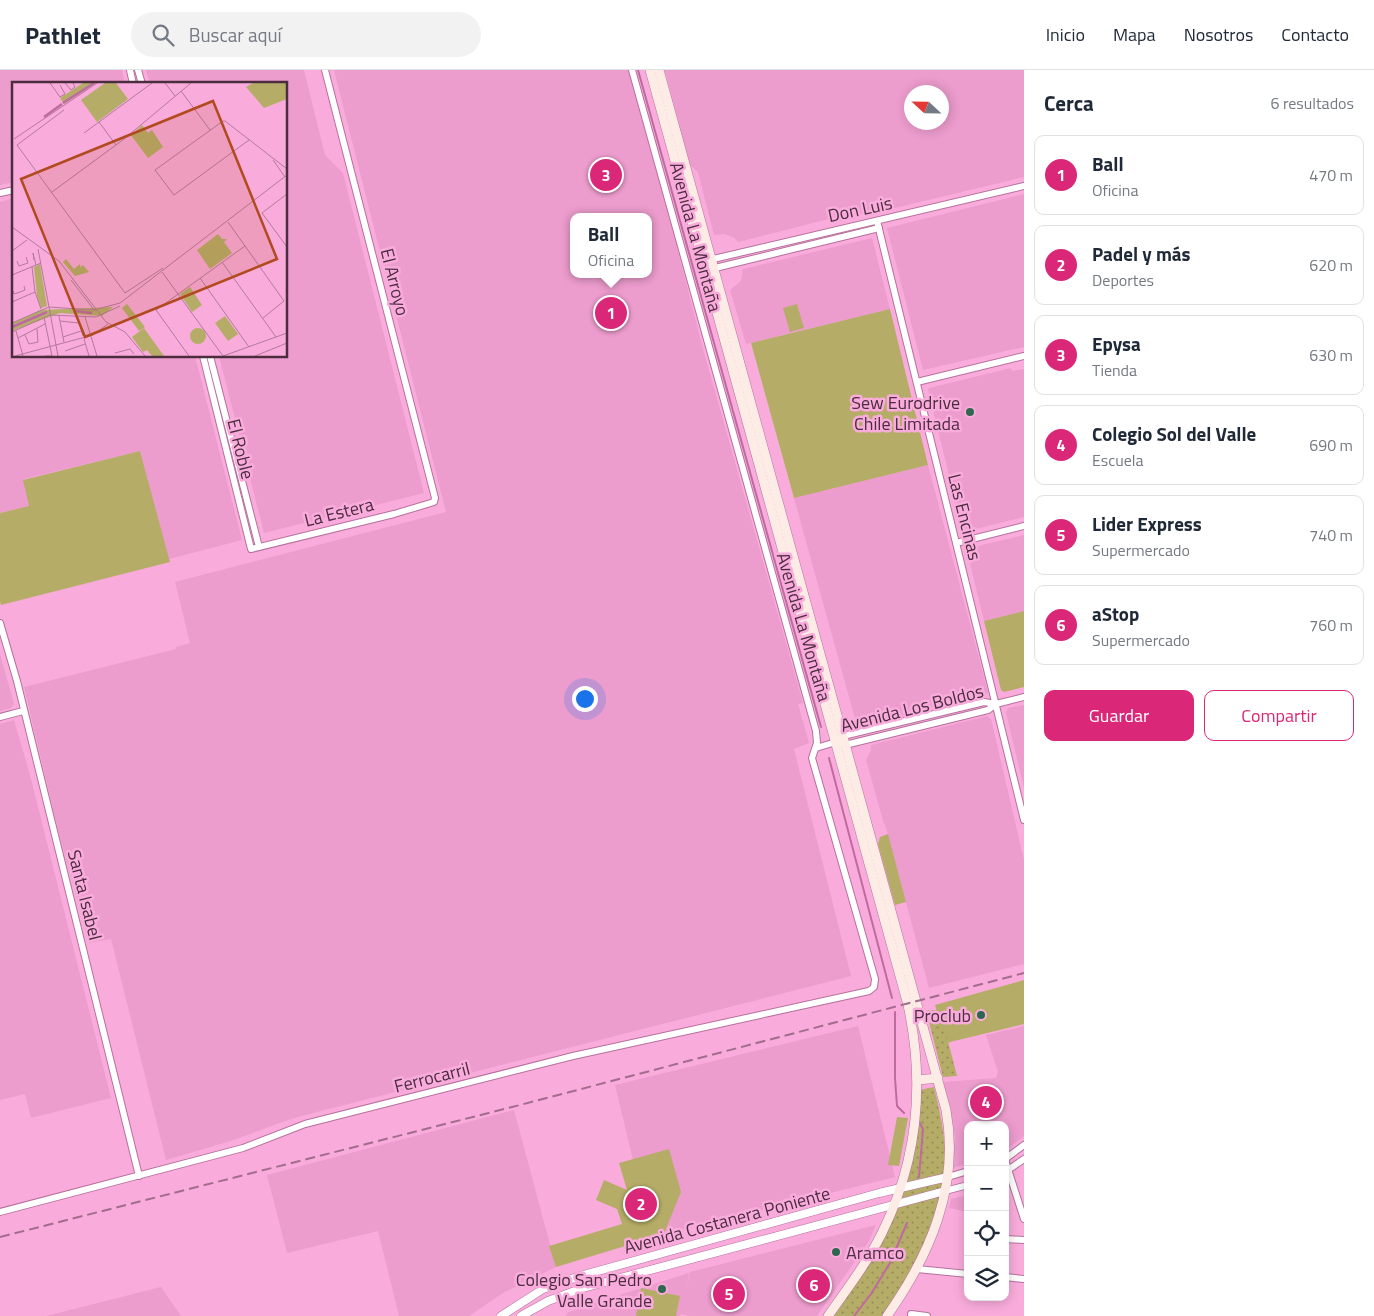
<!DOCTYPE html>
<html lang="es">
<meta charset="utf-8">
<style>
:root{--surface:#fff;--page:#f2f2f3;--text:#1f2937;--muted:#747a83;--line:#e0e1e3;--accent:#db2777}
body{margin:0;font-family:"Titillium Web",sans-serif;background:var(--page);color:var(--text)}
.controls{position:absolute;right:15px;bottom:15px;display:grid;overflow:hidden;border-radius:10px;box-shadow:0 2px 12px #0003}
.controls button{width:45px;height:45px;display:grid;place-items:center;padding:0;border:0;border-bottom:1px solid var(--line);background:var(--surface);color:var(--text);font:25px sans-serif}
.compass{position:absolute;left:904px;top:15px;width:45px;height:45px;border-radius:50%;background:var(--surface);box-shadow:0 2px 12px #0003;rotate:292deg}
.you{position:absolute;left:584px;top:628px;width:18px;height:18px;margin:-12px;border:4px solid #fff;border-radius:50%;background:#1a73e8;box-shadow:0 0 0 8px #1a73e833}
.badge{display:grid;place-items:center;width:32px;height:32px;border-radius:50%;background:var(--accent);color:#fff;font-size:16px;font-weight:700}
.pin{position:absolute;translate:-50% -50%;border:2px solid #fff;box-shadow:0 1px 5px #0006}
.popup{position:absolute;left:570px;top:143px;width:82px;height:65px;box-sizing:border-box;display:grid;place-content:center;border-radius:10px;background:var(--surface);filter:drop-shadow(0 1px 4px #0005);font-size:16px;white-space:nowrap;color:var(--muted)}
.popup b{font-size:19px;color:var(--text)}
.popup::after{content:'';position:absolute;left:50%;top:100%;margin-left:-10px;border:10px solid transparent;border-top-color:var(--surface)}
.list{margin:0;padding:0;list-style:none}
h2{display:flex;justify-content:space-between;align-items:center;height:65px;margin:0;padding:0 20px;font-size:21px}
h2 small{font-size:16px;font-weight:400;color:var(--muted)}
.list li{display:grid;grid-template-columns:32px 1fr auto;gap:15px;align-items:center;box-sizing:border-box;height:80px;margin:0 10px 10px;padding:0 10px;border:1px solid var(--line);border-radius:10px}
.list b{display:block;font-size:19px;white-space:nowrap}
.list p{margin:0;font-size:16px;white-space:nowrap;color:var(--muted)}
.list em{font-size:16px;font-style:normal;color:var(--muted)}
.actions{display:flex;gap:10px;padding:15px 20px}
.actions a{flex:1;padding:11px 0;border:1px solid var(--accent);border-radius:10px;text-align:center;font-size:18px;color:var(--accent)}
.actions .main{background:var(--accent);color:#fff}
.icon{flex:none;width:28px;height:28px;fill:none;stroke:currentColor;stroke-width:2;stroke-linecap:round;stroke-linejoin:round}
.map{position:relative;flex:none;width:1024px;height:1246px;overflow:hidden}
header{display:flex;align-items:center;gap:30px;box-sizing:border-box;height:70px;padding:0 25px;background:var(--surface);border-bottom:1px solid var(--line)}
header strong{font-size:24px}
nav{display:flex;gap:28px;margin-inline-start:auto;font-size:18px}
.search{width:350px;height:45px;background:var(--page);display:flex;align-items:center;gap:12px;box-sizing:border-box;padding:0 18px;border-radius:28px;color:var(--muted);font-size:19px}
main{display:flex}
aside{flex:1;background:var(--surface)}
.map>svg:first-child{display:block}
.built{fill:#ec9ccd;fill-rule:evenodd}
.grass{fill:#b5ad67}
.park{fill:url(#park-dots)}
.lines{fill:none;stroke-linecap:round;stroke-linejoin:round}
.stream{stroke:#bf6aa0;stroke-width:2}
.minor-casing{stroke:#b7709c;stroke-width:8}
.tertiary-casing{stroke:#b7709c;stroke-width:9}
.secondary-casing{stroke:#b7709c;stroke-width:10}
.minor{stroke:#fff;stroke-width:6}
.tertiary{stroke:#fff;stroke-width:8}
.secondary{stroke:#fdece6;stroke-width:9}
.rail{stroke:#a26c8d;stroke-width:2;stroke-dasharray:10 5;stroke-linecap:butt}
.poi-dot{fill:#2f674e;stroke:#f9acdb;stroke-width:2}
.labels{text-anchor:middle;dominant-baseline:central;stroke-width:5;stroke-linejoin:round;paint-order:stroke}
.street-label{font-size:18px;fill:#4c2d40;stroke:#f9acdb}
.poi-label{font-size:18px;fill:#4c2d40;stroke:#f9acdb;text-anchor:end}
.inset-river{fill:none;stroke:#bf6aa0;stroke-width:2.5}
.inset-road{fill:none;stroke:#b4799d;stroke-width:1}
.view{fill:#b14a1e;fill-opacity:0.15;stroke:#b14a1e;stroke-width:2.5}
.inset-edge{fill:none;stroke:#4c2d40;stroke-width:2.5}
</style>
<header>
<strong>Pathlet</strong>
<div class="search"><svg class="icon" aria-label="search" viewBox="0 0 24 24"><circle cx="10" cy="10" r="6"/><path d="M15 15l6 6"/></svg>Buscar aquí</div>
<nav><a>Inicio</a><a>Mapa</a><a>Nosotros</a><a>Contacto</a></nav>
</header>
<main>
<div class="map">
<svg width="1024" height="1246" viewBox="0 0 1024 1246">
<defs>
<pattern id="park-dots" width="8" height="8" patternUnits="userSpaceOnUse" patternTransform="scale(1.25)"><rect width="8" height="8" fill="#b5ad67"/><path d="M2 2h.1M6 6h.1" fill="none" stroke="#958d56" stroke-width="1.8" stroke-linecap="round"/></pattern>
</defs>
<rect width="100%" height="100%" fill="#f9acdb"/>
<g class="built">
<polygon points="0,0 122,0 125,14 14,14 14,112 0,115"/>
<polygon points="146,0 304,0 325,85 343,103 424,423 264,463 219,286 286,286 286,14 150,14"/>
<path d="M334 0H629L649 66 702 275 803 633 798 634 809 673 794 679 851 906 313 1043 288 1050 234 1070 166 1090 111 869 89 873 58 760 24 617 176 579V577L190 573 175 512 446 442ZM574 147H648V204H574Z"/>
<path d="M665 0H1024V107L870 144 869 142 857 145 856 142 738 172 733 167 724 164 714 165 698 102 690 95ZM912 22H942V52H912Z"/>
<polygon points="1024,124 1024,277 923,300 887,158"/>
<polygon points="14,128 14,286 195,286 242,470 169,489 140,381 24,409 29,436 0,443 0,132"/>
<polygon points="872,168 890,239 746,274 730,220 741,211 743,199"/>
<polygon points="1011,298 1012,301 1024,299 1024,447 963,462 928,320 929,318"/>
<polygon points="928,395 988,622 985,626 929,639 928,637 911,641 911,644 864,655 856,652 794,428"/>
<polygon points="1024,465 1024,541 984,551 967,481 969,478"/>
<polygon points="0,584 14,634 11,638 0,641"/>
<polygon points="1024,635 1024,718 1006,643 1008,638"/>
<polygon points="987,646 991,649 1024,790 1024,894 929,918 885,754 884,754 866,690 871,680 871,675"/>
<polygon points="14,650 30,705 111,1028 31,1048 25,1024 0,1030 0,654"/>
<polygon points="858,956 895,1107 665,1164 669,1079 633,1090 615,1015"/>
<polygon points="1024,956 1024,1066 1005,1081 1005,1055 968,1055 968,1094 952,1098 955,1070 953,1053 943,1012 996,1008 998,1002 986,965"/>
<polygon points="514,1040 556,1197 503,1223 469,1246 399,1246 378,1161 287,1183 267,1105"/>
<polygon points="968,1125 968,1140 963,1141 949,1138 951,1129"/>
<polygon points="876,1155 869,1171 817,1246 689,1246 681,1244 680,1246 566,1246 567,1243 588,1235 689,1203 687,1218 690,1202"/>
<polygon points="161,1217 181,1246 46,1246"/>
</g>
<g class="grass">
<polygon points="797,234 804,258 790,262 783,238"/>
<polygon points="890,239 928,395 794,428 751,273"/>
<polygon points="140,381 170,492 1,535 0,531 0,443 29,436 23,410"/>
<polygon points="1024,541 1024,617 1004,622 1001,620 984,551"/>
<polygon points="888,764 906,832 895,835 878,774 880,767"/>
<polygon points="1024,910 1024,954 946,973 935,935"/>
<polygon points="897,1047 908,1048 899,1096 888,1095"/>
<polygon points="669,1079 681,1122 665,1161 665,1164 556,1197 549,1176 622,1154 617,1139 596,1130 604,1110 627,1120 619,1093"/>
<polygon points="641,1218 680,1226 676,1246 636,1246"/>
</g>
<g class="park">
<polygon points="926,940 940,940 957,1006 943,1007"/>
<path d="M934 1017C939 1038 944 1059 945 1081 947 1119 927 1175 909 1209 901 1222 890 1233 882 1246H833L856 1210 892 1143 920 1020Z"/>
</g>
<g class="lines">
<g class="stream">
<polyline points="638,0 821,657"/>
<polyline points="829,688 892,928"/>
<polyline points="895,942 895,1008 897,1036 904,1043"/>
<polyline points="919,1107 923,1059 919,1052"/>
<polyline points="854,1246 871,1224 890,1193 907,1153"/>
</g>
<g class="minor-casing">
<g id="minor">
<polyline points="130,0 133,14"/>
<polyline points="138,0 142,14"/>
<polyline points="0,123 14,120"/>
<polyline points="877,151 1024,750"/>
<polyline points="709,190 1024,116"/>
<polyline points="711,199 879,158"/>
<polyline points="203,286 251,479 394,444 434,432 435,428 325,0"/>
<polyline points="210,286 259,477"/>
<polyline points="917,312 1024,286"/>
<polyline points="956,473 1024,456"/>
<polyline points="0,553 17,611 139,1106"/>
<polyline points="0,647 23,641"/>
<polyline points="842,674 845,675 988,640 996,634 1024,627"/>
<polyline points="816,678 836,672 843,666 984,632 996,634"/>
<polyline points="1005,1089 1024,1075"/>
<polyline points="1005,1090 1024,1149"/>
<polyline points="1005,1102 1024,1089"/>
<polyline points="948,1107 968,1101"/>
<polyline points="945,1121 968,1115"/>
<polyline points="0,1142 243,1078 305,1054 573,986 869,921 874,917 875,909 812,688 817,673 816,661 632,0"/>
<polyline points="1005,1169 1024,1170"/>
<polyline points="917,1199 968,1204"/>
<polyline points="1005,1207 1024,1209"/>
<polyline points="911,1244 927,1246"/>
</g>
</g>
<g class="tertiary-casing">
<g id="tertiary">
<polyline points="501,1246 543,1219 580,1206 879,1123 948,1107"/>
<polyline points="521,1246 548,1231 583,1218 945,1121"/>
</g>
</g>
<g class="secondary-casing">
<g id="secondary">
<path d="M650 0 908 935C925 1014 918 1090 882 1163 867 1193 847 1219 828 1246"/>
<path d="M659 0 946 1040C960 1116 930 1185 887 1246"/>
<polyline points="918,1010 938,1008"/>
</g>
</g>
<use href="#minor" class="minor"/>
<use href="#tertiary" class="tertiary"/>
<use href="#secondary" class="secondary"/>
<polyline class="rail" points="0,1167 520,1035 1024,903"/>
</g>
<g class="poi-dot">
<circle cx="970" cy="342" r="5"/>
<circle cx="981" cy="945" r="5"/>
<circle cx="836" cy="1182" r="5"/>
<circle cx="662" cy="1219" r="5"/>
</g>
<g class="labels">
<g class="street-label">
<text transform="translate(860 139) rotate(-12)">Don Luis</text>
<text transform="translate(696 167) rotate(75)">Avenida La Montaña</text>
<text transform="translate(395 212) rotate(76)">El Arroyo</text>
<text transform="translate(241 379) rotate(76)">El Roble</text>
<text transform="translate(339 442) rotate(-14)">La Estera</text>
<text transform="translate(965 447) rotate(76)">Las Encinas</text>
<text transform="translate(804 557) rotate(74)">Avenida La Montaña</text>
<text transform="translate(912 638) rotate(-14)">Avenida Los Boldos</text>
<text transform="translate(85 825) rotate(76)">Santa Isabel</text>
<text transform="translate(432 1007) rotate(-14)">Ferrocarril</text>
<text transform="translate(727 1150) rotate(-15)">Avenida Costanera Poniente</text>
</g>
<g class="poi-label">
<text x="960" y="332">Sew Eurodrive<tspan x="960" dy="21">Chile Limitada</tspan></text>
<text x="971" y="945">Proclub</text>
<text x="846" y="1182" text-anchor="start">Aramco</text>
<text x="652" y="1209">Colegio San Pedro<tspan x="652" dy="21">Valle Grande</tspan></text>
</g>
</g>
<g transform="translate(12 12)">
<rect width="275" height="275" fill="#f9acdb"/>
<path d="M71 1H84L52 22 48 16ZM93 1H104L116 17 85 40 69 18ZM241 1H275V17L252 26 234 5ZM130 43 136 51 140 48 151 65 136 76 119 53ZM206 152 210 157H215L212 160 220 171 198 187 185 168ZM54 177 62 187 68 182V185L71 183 77 190 63 194 51 180ZM178 205 190 223 180 230 168 212ZM115 222 133 245 127 249 110 226ZM213 234 226 252 216 259 203 241ZM132 246 152 274H140L135 268 131 270 120 255ZM178 254a8 8 0 1 1 16 0a8 8 0 1 1-16 0Z" fill="#b5ad67"/>
<path d="M28 182 35 224 29 226 25 214 22 185ZM101 225 90 234 48 231 0 249V241L28 228Z" fill="#b5ad67"/>
<path class="inset-river" d="M51 21 82 1M32 35 50 22M63 229 80 231M0 245 35 230"/>
<path class="inset-road" d="M38 1 48 15 53 12 48 3M53 1 59 8 63 5 61 1M153 1 163 14M169 9 198 48M52 28 5 63 113 211 151 186M87 40 104 63M72 51 140 1M2 57 85 1M237 58 162 113 143 88 211 39H213L275 87M261 78 273 95M40 110 112 57 179 1M275 112 250 131 275 165M216 140 272 219 251 236M0 145 47 179 94 240 113 250 133 274M0 169 15 158M22 178 21 171 24 183M5 179 7 184 16 181 14 175M210 180 264 255M20 185 23 210 29 227M150 190 211 274M0 193 29 181M188 196 237 265M59 198 83 229M1 209 2 212 8 210 13 208 12 204M0 220 23 210M38 233 84 235 108 224M47 234 52 260M32 235 40 274H33M73 235 85 274M66 237 71 254M48 239 67 241M0 241 37 225 26 167M4 249 11 274M0 250 38 233M13 253 17 262 26 260 25 247M51 255 69 249M6 256 33 242M72 257 77 274M53 269 73 262M103 271 118 267 122 272M3 274 81 253 96 242M46 274 37 225 82 228 108 221 275 93M177 274 144 228 233 164M211 274 275 251M243 274 275 261"/>
<path class="view" d="M201 19 265 177 73 255 9 97Z"/>
<rect width="275" height="275" class="inset-edge"/>
</g>
</svg>
<div class="controls">
<button>+</button>
<button>−</button>
<button><svg class="icon" aria-label="locate" viewBox="0 0 24 24"><circle cx="12" cy="12" r="6"/><path d="M12 2v4M12 18v4M2 12h4M18 12h4"/></svg></button>
<button><svg class="icon" aria-label="layers" viewBox="0 0 24 24"><path d="M12 4l9 5-9 5-9-5zM3 14l9 5 9-5"/></svg></button>
</div>
<svg class="compass" viewBox="-18 -18 36 36"><path d="M0-13l5 13h-10z" fill="#e53935"/><path d="M0 13l5-13h-10z" fill="#747a83"/></svg>
<div class="you"></div>
<div class="pin badge" style="left:611px;top:243px">1</div>
<div class="popup"><b>Ball</b>Oficina</div>
<div class="pin badge" style="left:641px;top:1134px">2</div>
<div class="pin badge" style="left:606px;top:105px">3</div>
<div class="pin badge" style="left:986px;top:1032px">4</div>
<div class="pin badge" style="left:729px;top:1224px">5</div>
<div class="pin badge" style="left:814px;top:1215px">6</div>
</div>
<aside>
<h2>Cerca<small>6 resultados</small></h2>
<ul class="list">
<li><span class="badge">1</span><div><b>Ball</b><p>Oficina</p></div><em>470 m</em></li>
<li><span class="badge">2</span><div><b>Padel y más</b><p>Deportes</p></div><em>620 m</em></li>
<li><span class="badge">3</span><div><b>Epysa</b><p>Tienda</p></div><em>630 m</em></li>
<li><span class="badge">4</span><div><b>Colegio Sol del Valle</b><p>Escuela</p></div><em>690 m</em></li>
<li><span class="badge">5</span><div><b>Lider Express</b><p>Supermercado</p></div><em>740 m</em></li>
<li><span class="badge">6</span><div><b>aStop</b><p>Supermercado</p></div><em>760 m</em></li>
</ul>
<div class="actions"><a class="main">Guardar</a><a>Compartir</a></div>
</aside>
</main>
